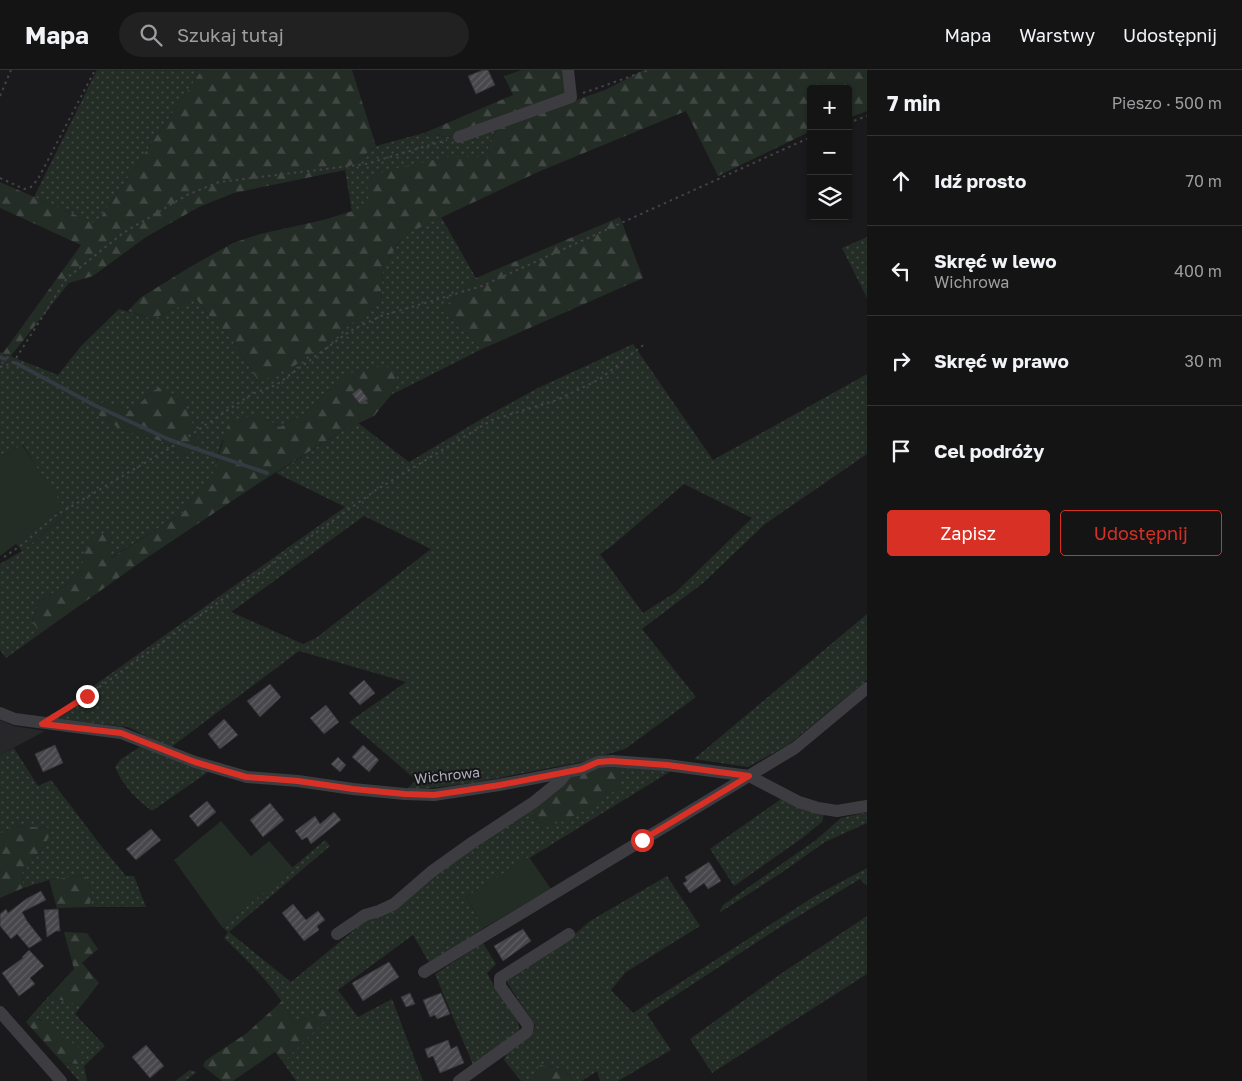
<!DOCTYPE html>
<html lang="pl">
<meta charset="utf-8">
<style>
:root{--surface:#141415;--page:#212122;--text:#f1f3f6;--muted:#9d9ea0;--line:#333334;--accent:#d93025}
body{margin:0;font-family:"Golos Text",sans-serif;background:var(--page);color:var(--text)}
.controls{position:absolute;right:15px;top:15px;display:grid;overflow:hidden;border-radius:5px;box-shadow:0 1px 4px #0004}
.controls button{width:45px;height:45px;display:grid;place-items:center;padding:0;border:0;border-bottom:1px solid var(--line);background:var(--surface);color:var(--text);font:25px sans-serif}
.stop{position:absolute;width:15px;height:15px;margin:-11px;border:4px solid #d93025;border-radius:50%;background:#fff}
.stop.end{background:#d93025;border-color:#fff;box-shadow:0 1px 5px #0008}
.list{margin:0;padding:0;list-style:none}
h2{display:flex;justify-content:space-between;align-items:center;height:65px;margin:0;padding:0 20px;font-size:21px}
h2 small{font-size:16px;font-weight:400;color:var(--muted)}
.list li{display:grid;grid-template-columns:32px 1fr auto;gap:15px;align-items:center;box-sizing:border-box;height:90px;padding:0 20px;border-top:1px solid var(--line)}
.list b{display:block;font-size:19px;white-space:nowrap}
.list p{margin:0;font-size:16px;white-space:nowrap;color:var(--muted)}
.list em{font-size:16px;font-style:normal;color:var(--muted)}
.actions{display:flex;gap:10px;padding:15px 20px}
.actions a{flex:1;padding:11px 0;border:1px solid var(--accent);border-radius:5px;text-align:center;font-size:18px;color:var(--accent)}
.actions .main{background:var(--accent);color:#fff}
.icon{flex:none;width:28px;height:28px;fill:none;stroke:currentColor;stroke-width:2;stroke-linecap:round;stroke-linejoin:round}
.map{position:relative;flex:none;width:867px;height:1011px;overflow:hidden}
header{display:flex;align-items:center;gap:30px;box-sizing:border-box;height:70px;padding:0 25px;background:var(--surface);border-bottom:1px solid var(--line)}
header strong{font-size:24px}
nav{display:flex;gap:28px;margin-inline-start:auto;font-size:18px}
.search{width:350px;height:45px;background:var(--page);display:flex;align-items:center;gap:12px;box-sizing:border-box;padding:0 18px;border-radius:28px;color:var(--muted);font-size:19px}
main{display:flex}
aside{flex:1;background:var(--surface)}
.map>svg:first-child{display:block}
.built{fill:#272629}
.grass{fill:url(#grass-dots);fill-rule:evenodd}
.forest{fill:url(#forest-firs)}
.green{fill:#242c26}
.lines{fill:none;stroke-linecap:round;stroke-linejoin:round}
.stream{stroke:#333a41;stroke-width:4}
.building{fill:url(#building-hatch);stroke:#353438}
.path{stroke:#424348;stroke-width:2;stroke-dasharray:2.5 4;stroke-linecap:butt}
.minor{stroke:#3c3c41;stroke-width:12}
.route{stroke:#d93025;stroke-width:6}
.labels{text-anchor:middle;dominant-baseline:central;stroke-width:4;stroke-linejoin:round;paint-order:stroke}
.street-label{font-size:14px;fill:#aeb0bb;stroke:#151517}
</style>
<header>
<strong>Mapa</strong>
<div class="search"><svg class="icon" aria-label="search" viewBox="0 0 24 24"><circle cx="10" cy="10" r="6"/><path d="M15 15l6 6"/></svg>Szukaj tutaj</div>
<nav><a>Mapa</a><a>Warstwy</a><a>Udostępnij</a></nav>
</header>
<main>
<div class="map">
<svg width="867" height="1011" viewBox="0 0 867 1011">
<defs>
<pattern id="grass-dots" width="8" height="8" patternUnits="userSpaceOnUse" patternTransform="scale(1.25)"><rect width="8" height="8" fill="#242c26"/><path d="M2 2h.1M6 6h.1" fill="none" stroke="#414844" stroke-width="1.8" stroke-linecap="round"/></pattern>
<pattern id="forest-firs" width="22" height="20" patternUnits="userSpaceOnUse" patternTransform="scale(1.25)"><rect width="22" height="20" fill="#242c26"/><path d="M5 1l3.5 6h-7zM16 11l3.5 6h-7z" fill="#414844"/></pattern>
<pattern id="building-hatch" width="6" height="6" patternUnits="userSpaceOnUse" patternTransform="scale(1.25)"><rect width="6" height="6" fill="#48474c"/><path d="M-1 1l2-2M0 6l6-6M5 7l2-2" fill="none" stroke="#605f64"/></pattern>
</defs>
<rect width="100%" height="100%" fill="#1a1a1c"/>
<polygon class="built" points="0,650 14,656 45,661 0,685"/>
<g class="grass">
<polygon points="97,0 202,0 96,154 34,127"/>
<polygon points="498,57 489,73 488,87 446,87 370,136 352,142 345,100 376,76 424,63 446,67"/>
<path d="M441 147 476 208 441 240 482 279 391 325 397 312 329 320 303 345 280 357 259 345 222 371 213 404 194 426 183 443 110 488 84 483 82 498 74 510 39 532 32 552 41 563 6 588 0 580V494L22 481 66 445 23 375 0 387V282L58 305 81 276 119 239 153 249 178 237 194 224 205 241 231 268 259 312 381 232 383 197 404 165ZM151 322 187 386 161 371 122 360 90 339 104 332 133 341Z"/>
<polygon points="867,167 867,228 842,178"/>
<path d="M633 274 713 390 867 304V384L765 454 703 513 642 559 696 627 625 679 581 692 472 713 405 721 416 710 349 652 406 612 299 581 170 678 128 657 68 650H41L64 637 345 437 276 403 342 361 358 353 409 392 478 351 536 319ZM684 414 752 448 676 522 643 543 600 484 613 475ZM364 446 431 479 316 568 303 574 231 542Z"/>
<polygon points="867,544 867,610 788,675 748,697 694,689"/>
<path d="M140 677 211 700 152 741C136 729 123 716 115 697L121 689Z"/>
<polygon points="14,678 38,716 51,710 102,777 126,806 134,806 146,837 89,837 92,825 85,805 49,810 23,818 22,803 46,774 51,758 14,756 0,764 0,685"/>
<path d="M621 697 671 701 466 827 484 858 430 894 413 865 338 920 358 947 392 929 423 1011H296L283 992 328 947 323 938 295 954C276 918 253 896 224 868L228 862 222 857 325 770 330 776 229 862 291 912 369 848 529 738 543 759Z"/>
<polygon points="781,729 824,744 822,752 801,769 734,816 710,779"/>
<polygon points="867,742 867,753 825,772 781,803 719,843 723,835 816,770 841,748"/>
<polygon points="867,798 867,816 860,809 777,859 647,944 671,980 618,1011 600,1011 597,1001 582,1011 573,1011 565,1000 540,995 531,1011 521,1011 504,990 508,980 532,966 535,955 506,911 575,864 590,851 667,806 700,856 626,902 611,920 633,943 815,826"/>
<polygon points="867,846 867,904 712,1003 690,969 779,905"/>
<polygon points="483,873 496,894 487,903 498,924 502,925 518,951 520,963 473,995 435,904"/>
<polygon points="48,927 82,935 75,944 105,976 84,996 87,1011 79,1011 63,993 79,994 41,950 31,946"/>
<polygon points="190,1000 197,1002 185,1011 175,1011"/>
</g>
<g class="forest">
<polygon points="202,0 352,0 376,76 345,100 234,123 199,137 146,167 93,206 69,213 10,287 3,283 81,175 0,138 0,112 96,154"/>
<polygon points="522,0 563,0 568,33 605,20 644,0 867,0 867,41 848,48 848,19 811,19 811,61 718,106 686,41 538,102 404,165 383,197 381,232 294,296 259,312 231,268 205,241 194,225 178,237 153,249 128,241 140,228 190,197 233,173 260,164 323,150 369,136 367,112 384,101 446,87 488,87 489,73 498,58 446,67 424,63 513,25 504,6"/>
<polygon points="620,147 643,208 482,279 441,240 476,208"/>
<polygon points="383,296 391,298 397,312 391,325 374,346 342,361 262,411 145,489 41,563 32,552 39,532 74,510 82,498 84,483 93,468 104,463 110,468 111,488 183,443 194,426 213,403 230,350 259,345 280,357 303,345 329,320 353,302"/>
<polygon points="161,317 183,329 200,372 187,386 161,371 122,360 89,339 104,332 133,341 151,322"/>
<polygon points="621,697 619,718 587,740 543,759 529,738 572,706 600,698"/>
<polygon points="14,756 51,758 46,774 22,803 23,818 0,828 0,764"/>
<polygon points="85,805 92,825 89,837 57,838 49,810"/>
<polygon points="64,862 87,863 98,879 82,893 99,913 82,935 48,927 74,899"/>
<polygon points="282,931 295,954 323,938 329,947 283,992 275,982 233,1011 222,1011 203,996 205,991 247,963"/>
<path d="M31 946C49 953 64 966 79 978L80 994 63 993 26 952Z"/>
<polygon points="540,995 565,1000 573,1011 531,1011"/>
</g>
<g class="green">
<polygon points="22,375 64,437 66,445 22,481 16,474 0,486 0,387"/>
<polygon points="221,751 251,786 269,771 293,798 222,857 174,790"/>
<polygon points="529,787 551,819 484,858 466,827"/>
</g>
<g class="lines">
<g class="stream">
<polyline points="0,287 5,289"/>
<polyline points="16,293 94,335 170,370 267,403"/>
</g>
</g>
<g class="building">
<polygon points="483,0 488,0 495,15 476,24 468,6"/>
<polygon points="360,318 368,329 360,334 352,324"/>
<polygon points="364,610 375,623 360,635 349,623"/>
<polygon points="270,614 281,627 260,647 247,631"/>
<polygon points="326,635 339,652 324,664 310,648"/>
<polygon points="224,649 238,665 220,679 208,664"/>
<polygon points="55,675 63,693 43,702 35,684"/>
<polygon points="363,675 379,690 369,702 352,687"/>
<polygon points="338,687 346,695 340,702 331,694"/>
<polygon points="207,731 216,742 198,757 189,746"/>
<polygon points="270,733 284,750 263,767 250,750"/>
<polygon points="334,742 341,750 311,774 307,767 302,770 295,761 315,746 320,754"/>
<polygon points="151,759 161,770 136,790 126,779"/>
<polygon points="709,792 721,811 708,819 704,813 690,823 683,813 687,811 685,807"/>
<polygon points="41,821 46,830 22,842 27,851 42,870 29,878 17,864 11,869 0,856 0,844 6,839 8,843 26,829"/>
<polygon points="293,834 306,850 318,841 325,850 317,856 319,860 304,871 282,843"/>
<polygon points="58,839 60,861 56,861 47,867 44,840"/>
<polygon points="523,859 531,871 503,891 494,876"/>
<polygon points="29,880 44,896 30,908 35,914 19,926 2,903 23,888 22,887"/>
<polygon points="389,892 399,907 363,931 352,913"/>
<polygon points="410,923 415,934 406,937 401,927"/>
<polygon points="441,923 450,944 437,949 435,945 430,947 423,930"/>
<polygon points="448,970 451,979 457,976 464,993 440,1003 433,986 428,988 425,979"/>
<polygon points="146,975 164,996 150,1008 132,987"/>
</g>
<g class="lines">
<g class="path">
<polyline points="583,23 649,0"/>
<polyline points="0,26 11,0"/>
<polyline points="848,53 867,46"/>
<polyline points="0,108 24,119 31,117 38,109 95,0"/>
<polyline points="0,297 13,293 67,208 123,163 187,125 219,112 366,94 447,70"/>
<polyline points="4,487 23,474 55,446 180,372 252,324 276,315 350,261 381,246 482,216 811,67"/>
<polyline points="61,642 87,626 376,420 492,350 557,330 600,309 646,273"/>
</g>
<g class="minor">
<polyline points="459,67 571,27 568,0"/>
<polyline points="0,643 15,649 121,663 195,692 247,707 298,711 353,719 405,724 434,725 499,715 582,699 598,692 612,691 667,695 749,706 799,732 818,738 837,741 867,736"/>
<polyline points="337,864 365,845 379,841 394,834 431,802 473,772 534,732 560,711 567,702"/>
<polyline points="424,902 795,678 867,618"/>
<polyline points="0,942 61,1011"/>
<polyline points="459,1011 527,962 528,955 500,916 500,908 569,864"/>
</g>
</g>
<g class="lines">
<polyline class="route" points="87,626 42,654 121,663 195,692 246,707 298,711 353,719 405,724 434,725 500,715 582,699 598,692 612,691 667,695 749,706 642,770"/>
</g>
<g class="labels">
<g class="street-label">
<text transform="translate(447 705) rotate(-6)">Wichrowa</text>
</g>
</g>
</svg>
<div class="controls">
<button>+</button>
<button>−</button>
<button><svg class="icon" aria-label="layers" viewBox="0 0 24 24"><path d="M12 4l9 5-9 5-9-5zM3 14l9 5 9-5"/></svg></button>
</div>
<div class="stop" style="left:642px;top:770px"></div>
<div class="stop end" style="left:87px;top:626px"></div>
</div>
<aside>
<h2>7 min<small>Pieszo · 500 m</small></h2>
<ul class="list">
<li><svg class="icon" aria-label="ahead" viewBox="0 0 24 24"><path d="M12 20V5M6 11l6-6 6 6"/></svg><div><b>Idź prosto</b></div><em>70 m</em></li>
<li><svg class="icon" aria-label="left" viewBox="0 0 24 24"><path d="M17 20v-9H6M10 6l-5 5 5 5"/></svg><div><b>Skręć w lewo</b><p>Wichrowa</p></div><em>400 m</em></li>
<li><svg class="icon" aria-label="right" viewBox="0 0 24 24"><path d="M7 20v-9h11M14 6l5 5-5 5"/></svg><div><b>Skręć w prawo</b></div><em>30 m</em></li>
<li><svg class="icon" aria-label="arrive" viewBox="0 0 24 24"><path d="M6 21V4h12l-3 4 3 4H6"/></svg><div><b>Cel podróży</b></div></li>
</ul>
<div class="actions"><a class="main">Zapisz</a><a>Udostępnij</a></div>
</aside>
</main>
